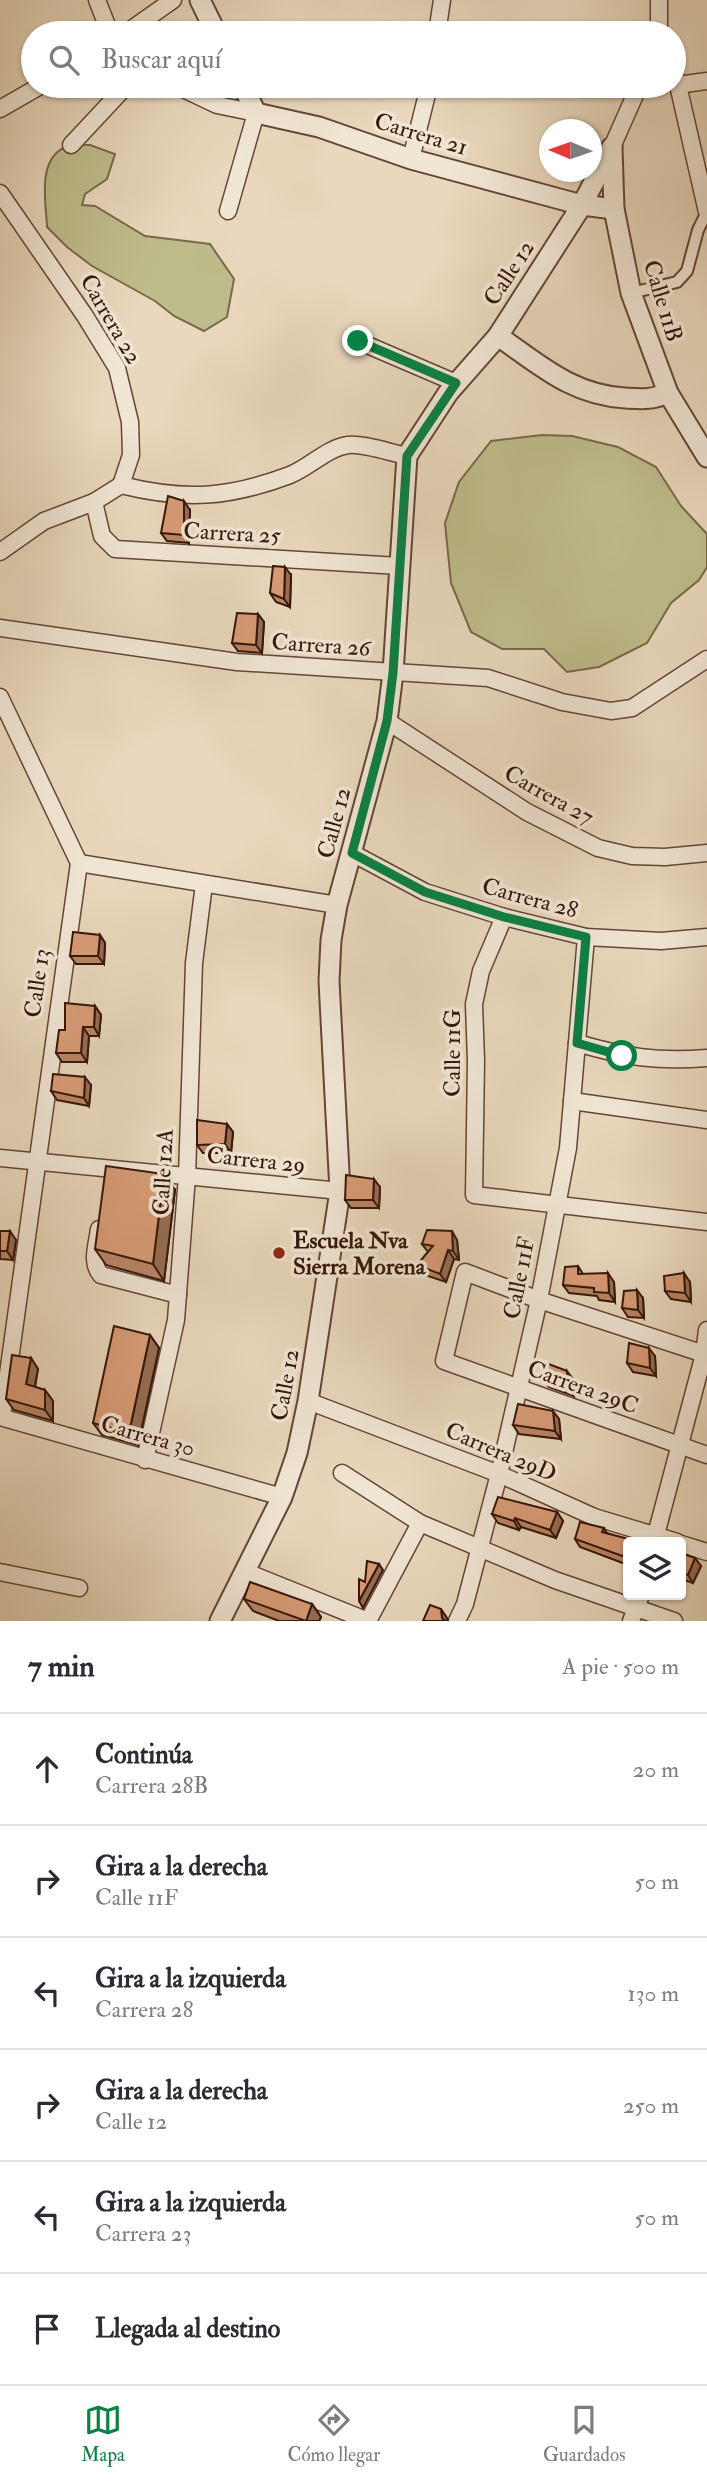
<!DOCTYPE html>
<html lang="es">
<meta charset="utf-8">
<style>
:root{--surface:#fff;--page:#f2f2f3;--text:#2b2b33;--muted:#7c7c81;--line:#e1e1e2;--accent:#0b8043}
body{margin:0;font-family:"IM FELL Double Pica",serif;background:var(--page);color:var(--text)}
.controls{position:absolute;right:21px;bottom:21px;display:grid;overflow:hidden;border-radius:7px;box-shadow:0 2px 5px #0004}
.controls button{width:63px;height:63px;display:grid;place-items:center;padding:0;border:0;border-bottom:2px solid var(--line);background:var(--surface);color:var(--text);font:35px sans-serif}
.compass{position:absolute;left:539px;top:119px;width:63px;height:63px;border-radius:50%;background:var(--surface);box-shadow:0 2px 5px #0004;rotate:272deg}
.stop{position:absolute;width:21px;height:21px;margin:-16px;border:5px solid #0b8043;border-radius:50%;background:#fff}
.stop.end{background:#0b8043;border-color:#fff;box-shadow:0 2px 7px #0008}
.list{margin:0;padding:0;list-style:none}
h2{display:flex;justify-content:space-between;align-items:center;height:91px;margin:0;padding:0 28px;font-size:30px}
h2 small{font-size:23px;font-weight:400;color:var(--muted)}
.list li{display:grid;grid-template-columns:46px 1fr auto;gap:21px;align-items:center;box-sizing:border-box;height:112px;padding:0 28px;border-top:2px solid var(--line)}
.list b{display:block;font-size:26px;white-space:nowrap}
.list p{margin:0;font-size:23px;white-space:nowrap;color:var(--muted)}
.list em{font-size:23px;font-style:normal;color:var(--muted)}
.icon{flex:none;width:38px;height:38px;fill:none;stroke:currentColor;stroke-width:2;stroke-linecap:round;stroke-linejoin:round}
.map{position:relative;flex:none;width:707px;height:1621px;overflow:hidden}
.search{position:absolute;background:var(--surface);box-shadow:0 2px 5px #0004;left:21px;right:21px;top:21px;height:77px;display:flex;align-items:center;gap:18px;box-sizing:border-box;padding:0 24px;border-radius:38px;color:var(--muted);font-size:26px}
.sheet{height:763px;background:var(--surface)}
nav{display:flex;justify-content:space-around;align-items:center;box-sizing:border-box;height:98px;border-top:2px solid var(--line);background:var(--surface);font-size:19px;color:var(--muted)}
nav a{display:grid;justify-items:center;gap:4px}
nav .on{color:var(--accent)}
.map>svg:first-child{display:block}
.green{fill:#bfbc8c;stroke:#7a694a;stroke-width:2}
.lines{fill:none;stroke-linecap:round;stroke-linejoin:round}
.pedestrian-casing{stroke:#634636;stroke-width:14}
.minor-casing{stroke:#634636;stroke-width:19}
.tertiary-casing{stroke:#634636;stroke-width:23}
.pedestrian{stroke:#f1e6d4;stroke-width:10}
.minor{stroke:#f1e6d4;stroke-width:16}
.tertiary{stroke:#f1e6d4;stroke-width:19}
.wall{fill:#ba8666;stroke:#361609;stroke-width:2}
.shaded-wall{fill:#976d53;stroke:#361609;stroke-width:2}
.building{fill:#d89c77;stroke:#361609;stroke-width:2}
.route{stroke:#0b8043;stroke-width:9}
.poi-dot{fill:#8f2418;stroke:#f1e6d4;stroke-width:2.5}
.labels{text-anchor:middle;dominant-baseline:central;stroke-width:7;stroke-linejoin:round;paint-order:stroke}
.street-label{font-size:23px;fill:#361609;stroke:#f1e6d4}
.poi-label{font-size:23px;font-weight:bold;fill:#361609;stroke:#f1e6d4;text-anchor:start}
</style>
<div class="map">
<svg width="707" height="1621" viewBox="0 0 707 1621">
<rect width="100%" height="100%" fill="#e9d8bd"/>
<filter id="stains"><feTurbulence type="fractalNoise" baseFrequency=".00286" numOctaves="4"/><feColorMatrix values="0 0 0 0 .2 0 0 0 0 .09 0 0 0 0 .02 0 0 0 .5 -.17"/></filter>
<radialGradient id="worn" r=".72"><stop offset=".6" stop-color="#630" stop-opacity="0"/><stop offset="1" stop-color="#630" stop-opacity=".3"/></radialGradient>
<g class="green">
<path d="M90 145 115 154 107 179 85 194 82 205 95 206 145 236 210 244 234 279 227 317 204 331 174 316 155 301 92 266 67 247 47 227C46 202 36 157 68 146 74 144 84 145 90 145Z"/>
<polygon points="542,435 572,436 618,447 656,467 681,506 707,534 707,567 699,580 671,603 647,643 599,667 567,672 544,649 502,649 471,632 451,583 445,523 459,482 491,441"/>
</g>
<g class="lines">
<g class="pedestrian-casing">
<polyline id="pedestrian" points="631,293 677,282 687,271 698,230 707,212"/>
</g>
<g class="minor-casing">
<g id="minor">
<polyline points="97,0 110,33"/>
<polyline points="126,33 173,0"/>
<polyline points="437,33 442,0"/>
<polyline points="659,33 659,0"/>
<polyline points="674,75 678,85 707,212"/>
<polyline points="678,85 707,81"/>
<polyline points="177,86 217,105 256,113 228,211"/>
<polyline points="0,109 40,86"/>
<polyline points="71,145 126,86"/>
<polyline points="612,147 639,86"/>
<polyline points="411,159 429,86"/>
<polyline points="0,193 85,316 117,368 130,422 131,455 121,485"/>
<polyline points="358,341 456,383"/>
<path d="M121 485C185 501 229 498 290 475 310 467 327 448 348 445 363 443 391 453 407 456"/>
<polyline points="94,502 102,536 115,549 399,566"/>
<polyline points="0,552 44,521 94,502 121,485"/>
<polyline points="0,628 237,662 488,678 562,702 611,711 632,708 707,659"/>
<polyline points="0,697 79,863 2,1417"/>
<polyline points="387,721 527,812 598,848 632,856 665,857 707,853"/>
<polyline points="352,853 425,892 504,917 586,937 661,941 707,937"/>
<polyline points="79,863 337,905"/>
<polyline points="504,917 481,971 474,1004 476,1061 474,1195 707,1222"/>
<path d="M577 1043C626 1057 656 1062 707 1058"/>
<polyline points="572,1101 707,1120"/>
<polyline points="0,1158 340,1191"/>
<path d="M99 1229C97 1245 90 1263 101 1275L178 1295"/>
<polyline points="707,1355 539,1300 465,1272 444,1361 707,1455"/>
<polyline points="308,1401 499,1474 594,1517 677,1542"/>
<polyline points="0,1417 282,1497"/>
<polyline points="145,1460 176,1320 187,1176 194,963 204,884"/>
<polyline points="342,1473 420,1523 555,1580 674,1621"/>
<polyline points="654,1542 704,1354 707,1330"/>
<polyline points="681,1544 707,1552"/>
<polyline points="0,1572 79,1588"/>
<polyline points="246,1572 368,1621"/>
<polyline points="368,1621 420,1523"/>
<polyline points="457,1621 465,1604 499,1474 539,1300 568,1148 586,937"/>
<polyline points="631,1621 641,1595"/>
</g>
</g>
<g class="tertiary-casing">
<g id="tertiary">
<polyline points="200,0 216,33"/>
<polyline points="243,86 256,113 319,127 411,159 582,205 614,209"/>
<polyline points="612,148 614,209 631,293 668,393 707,457"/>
<path d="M498 336C540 365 572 395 625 398 643 399 652 400 668 393"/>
<polyline points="220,1621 282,1497 297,1453 308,1401 340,1191 329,981 331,940 337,905 387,721 393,673 407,456 448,393 498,336 582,205 612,147"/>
</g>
</g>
<use href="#pedestrian" class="pedestrian"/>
<use href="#minor" class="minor"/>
<use href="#tertiary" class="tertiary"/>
</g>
<g class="wall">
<polygon points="190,510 189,543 167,541 161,533"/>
<polygon points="291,575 290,607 276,602 270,593"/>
<polygon points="258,614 264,622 262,653 238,651 232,643"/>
<polygon points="100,935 105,943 104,964 76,964 70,956"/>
<polygon points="95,1006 101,1015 99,1036 89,1036 87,1062 62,1062 56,1053 65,1030"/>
<polygon points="91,1085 89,1106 57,1100 51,1091"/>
<polygon points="227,1124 233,1132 231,1153 203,1153 197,1145"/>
<polygon points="380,1187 379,1208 351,1208 345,1200"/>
<polygon points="175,1190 164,1281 106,1265 95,1249"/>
<polygon points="0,1231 16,1240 13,1260 0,1259"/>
<polygon points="457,1240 459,1260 454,1259 446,1282 422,1274 417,1265 428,1252 422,1244"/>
<polygon points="578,1266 583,1274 614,1282 615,1302 599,1300 597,1296 569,1293 563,1285"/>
<polygon points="690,1282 691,1302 671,1299 665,1291"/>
<polygon points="643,1298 644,1318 628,1317 622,1308"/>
<polygon points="150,1335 159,1348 138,1445 102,1435 93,1423"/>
<polygon points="655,1356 656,1376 633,1372 627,1363"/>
<polygon points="31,1358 38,1369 35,1387 45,1390 53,1401 53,1421 14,1410 6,1399"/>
<polygon points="543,1379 573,1379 574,1396 549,1387"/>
<polygon points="559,1419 561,1439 519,1434 513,1425"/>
<polygon points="557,1512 563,1521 556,1538 521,1527 519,1530 498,1523 492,1514"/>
<polygon points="604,1528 607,1533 628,1542 628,1565 580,1547 575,1539"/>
<polygon points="681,1553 695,1558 701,1566 693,1583 681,1579"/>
<polygon points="244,1599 312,1604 321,1617 319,1621 279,1621 253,1611"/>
</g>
<g class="shaded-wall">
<polygon points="184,501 190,510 189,543 184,535"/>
<polygon points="285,567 291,575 290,607 284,599"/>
<polygon points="258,614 264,622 262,653 256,645"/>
<polygon points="100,935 105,943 104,964 98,956"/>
<polygon points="95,1006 101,1015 99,1036 94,1027"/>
<polygon points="83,1027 89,1036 87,1062 81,1053"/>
<polygon points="85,1077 91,1085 89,1106 84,1098"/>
<polygon points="227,1124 233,1132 231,1153 225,1144"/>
<polygon points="164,1174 175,1190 164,1281 153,1264"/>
<polygon points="374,1179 380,1187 379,1208 373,1200"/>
<polygon points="10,1231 16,1240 13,1260 7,1251"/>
<polygon points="452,1231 457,1240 459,1260 453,1251"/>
<polygon points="448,1250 454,1259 446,1282 440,1274"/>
<polygon points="608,1273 614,1282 615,1302 609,1293"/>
<polygon points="684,1273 690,1282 691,1302 685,1293"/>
<polygon points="637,1290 643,1298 644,1318 638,1310"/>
<polygon points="150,1335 159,1348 138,1445 129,1433"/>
<polygon points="649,1348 655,1356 656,1376 650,1368"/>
<polygon points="31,1358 38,1369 33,1396 26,1384"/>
<polygon points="567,1371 573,1379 574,1396 568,1388"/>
<polygon points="45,1390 53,1401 53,1421 45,1410"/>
<polygon points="553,1411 559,1419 561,1439 555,1431"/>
<polygon points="557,1512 563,1521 556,1538 550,1530"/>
<polygon points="515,1518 521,1527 519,1530 514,1521"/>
<polygon points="695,1558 701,1566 693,1583 688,1575"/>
<polygon points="379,1564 383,1570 363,1608 359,1601"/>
<polygon points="312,1604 321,1617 319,1621 306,1621"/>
<polygon points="441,1609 447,1618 448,1621 444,1621 442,1618"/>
</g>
<g class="building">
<polygon points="168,496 184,501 184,535 161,533"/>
<polygon points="273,566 285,567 284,599 270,593"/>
<polygon points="237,613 258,614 256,645 232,643"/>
<polygon points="73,932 100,935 98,956 70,956"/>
<polygon points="65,1003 95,1006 94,1027 83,1027 81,1053 56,1053 59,1030 65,1030"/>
<polygon points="53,1074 85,1077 84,1098 51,1091"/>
<polygon points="197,1120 227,1124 225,1144 197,1145"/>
<polygon points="106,1166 164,1174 153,1264 95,1249"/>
<polygon points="346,1175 374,1179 373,1200 345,1200"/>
<polygon points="427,1230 452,1231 453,1251 448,1250 440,1274 417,1265 433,1246 422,1244"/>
<polygon points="0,1231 10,1231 7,1251 0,1251"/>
<polygon points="578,1266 578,1274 608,1273 609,1293 594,1292 594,1288 563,1285 565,1267"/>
<polygon points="684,1273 685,1293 665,1291 664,1276"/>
<polygon points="637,1290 638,1310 622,1308 624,1291"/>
<polygon points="114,1326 150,1335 129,1433 93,1423"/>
<polygon points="629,1343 649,1348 650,1368 627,1363"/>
<polygon points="12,1355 31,1358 26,1384 45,1390 45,1410 6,1399"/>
<polygon points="546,1363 567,1371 568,1388 543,1379"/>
<polygon points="518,1404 553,1411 555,1431 513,1425"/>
<polygon points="498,1497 557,1512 550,1530 515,1518 514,1521 492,1514"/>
<polygon points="580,1522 604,1528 602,1532 636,1541 628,1542 628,1558 575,1539"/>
<polygon points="681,1553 695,1558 688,1575 681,1573"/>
<polygon points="367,1561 379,1564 359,1601 359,1579 365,1582"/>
<polygon points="250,1582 312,1604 306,1621 244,1599"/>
<polygon points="430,1605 441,1609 442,1618 445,1621 423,1621"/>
</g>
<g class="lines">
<polyline class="route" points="358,341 456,383 407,456 393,673 387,721 352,853 425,892 504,917 586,937 577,1043 622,1056"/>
</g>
<circle class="poi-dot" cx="279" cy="1253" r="7"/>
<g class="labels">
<g class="street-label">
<text transform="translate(421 134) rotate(17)">Carrera 21</text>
<text transform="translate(509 273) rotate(-57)">Calle 12</text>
<text transform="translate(663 301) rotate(73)">Calle 11B</text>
<text transform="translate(111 319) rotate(60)">Carrera 22</text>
<text transform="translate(232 533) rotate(3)">Carrera 25</text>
<text transform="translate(321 645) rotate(4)">Carrera 26</text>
<text transform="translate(549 795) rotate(29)">Carrera 27</text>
<text transform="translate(334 823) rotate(-75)">Calle 12</text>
<text transform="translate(530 898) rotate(15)">Carrera 28</text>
<text transform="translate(37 983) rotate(-82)">Calle 13</text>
<text transform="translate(452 1053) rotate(-90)">Calle 11G</text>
<text transform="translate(256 1160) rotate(6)">Carrera 29</text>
<text transform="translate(163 1172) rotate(-87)">Calle 12A</text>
<text transform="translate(519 1278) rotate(-79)">Calle 11F</text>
<text transform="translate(285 1385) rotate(-80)">Calle 12</text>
<text transform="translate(583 1387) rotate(20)">Carrera 29C</text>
<text transform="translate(148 1436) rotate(16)">Carrera 30</text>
<text transform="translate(501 1452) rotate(23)">Carrera 29D</text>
</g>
<g class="poi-label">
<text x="293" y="1240">Escuela Nva<tspan x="293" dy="26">Sierra Morena</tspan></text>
</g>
</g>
<rect width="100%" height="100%" filter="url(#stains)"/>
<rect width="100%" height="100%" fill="url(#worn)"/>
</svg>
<div class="controls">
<button><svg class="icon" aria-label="layers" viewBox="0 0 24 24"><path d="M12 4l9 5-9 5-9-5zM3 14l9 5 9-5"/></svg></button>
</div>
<svg class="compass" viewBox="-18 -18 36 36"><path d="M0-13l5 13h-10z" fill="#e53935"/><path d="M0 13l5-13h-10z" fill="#7c7c81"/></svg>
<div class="stop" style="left:622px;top:1056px"></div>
<div class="stop end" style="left:358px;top:341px"></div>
<div class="search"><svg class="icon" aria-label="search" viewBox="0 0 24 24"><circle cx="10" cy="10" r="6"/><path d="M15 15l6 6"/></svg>Buscar aquí</div>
</div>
<section class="sheet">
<h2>7 min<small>A pie · 500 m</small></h2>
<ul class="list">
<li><svg class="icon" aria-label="ahead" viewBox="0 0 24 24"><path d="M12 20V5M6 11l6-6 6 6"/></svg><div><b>Continúa</b><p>Carrera 28B</p></div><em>20 m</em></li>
<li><svg class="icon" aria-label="right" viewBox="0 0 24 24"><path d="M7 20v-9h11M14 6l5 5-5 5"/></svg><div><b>Gira a la derecha</b><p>Calle 11F</p></div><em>50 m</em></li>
<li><svg class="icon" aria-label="left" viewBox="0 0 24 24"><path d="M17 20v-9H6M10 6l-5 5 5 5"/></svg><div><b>Gira a la izquierda</b><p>Carrera 28</p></div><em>130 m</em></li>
<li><svg class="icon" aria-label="right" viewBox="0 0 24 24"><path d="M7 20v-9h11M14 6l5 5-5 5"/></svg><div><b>Gira a la derecha</b><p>Calle 12</p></div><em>250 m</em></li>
<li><svg class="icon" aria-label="left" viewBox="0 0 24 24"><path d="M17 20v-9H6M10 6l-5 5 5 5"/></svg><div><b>Gira a la izquierda</b><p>Carrera 23</p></div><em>50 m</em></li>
<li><svg class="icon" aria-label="arrive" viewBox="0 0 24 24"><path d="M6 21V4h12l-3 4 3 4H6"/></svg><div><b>Llegada al destino</b></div></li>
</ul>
</section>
<nav>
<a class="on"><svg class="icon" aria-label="map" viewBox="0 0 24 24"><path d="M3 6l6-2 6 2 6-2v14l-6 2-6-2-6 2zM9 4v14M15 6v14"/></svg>Mapa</a>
<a><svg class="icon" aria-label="directions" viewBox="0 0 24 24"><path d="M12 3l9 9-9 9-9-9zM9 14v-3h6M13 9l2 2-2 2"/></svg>Cómo llegar</a>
<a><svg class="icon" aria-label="saved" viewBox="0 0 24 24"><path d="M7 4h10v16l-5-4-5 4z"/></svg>Guardados</a>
</nav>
